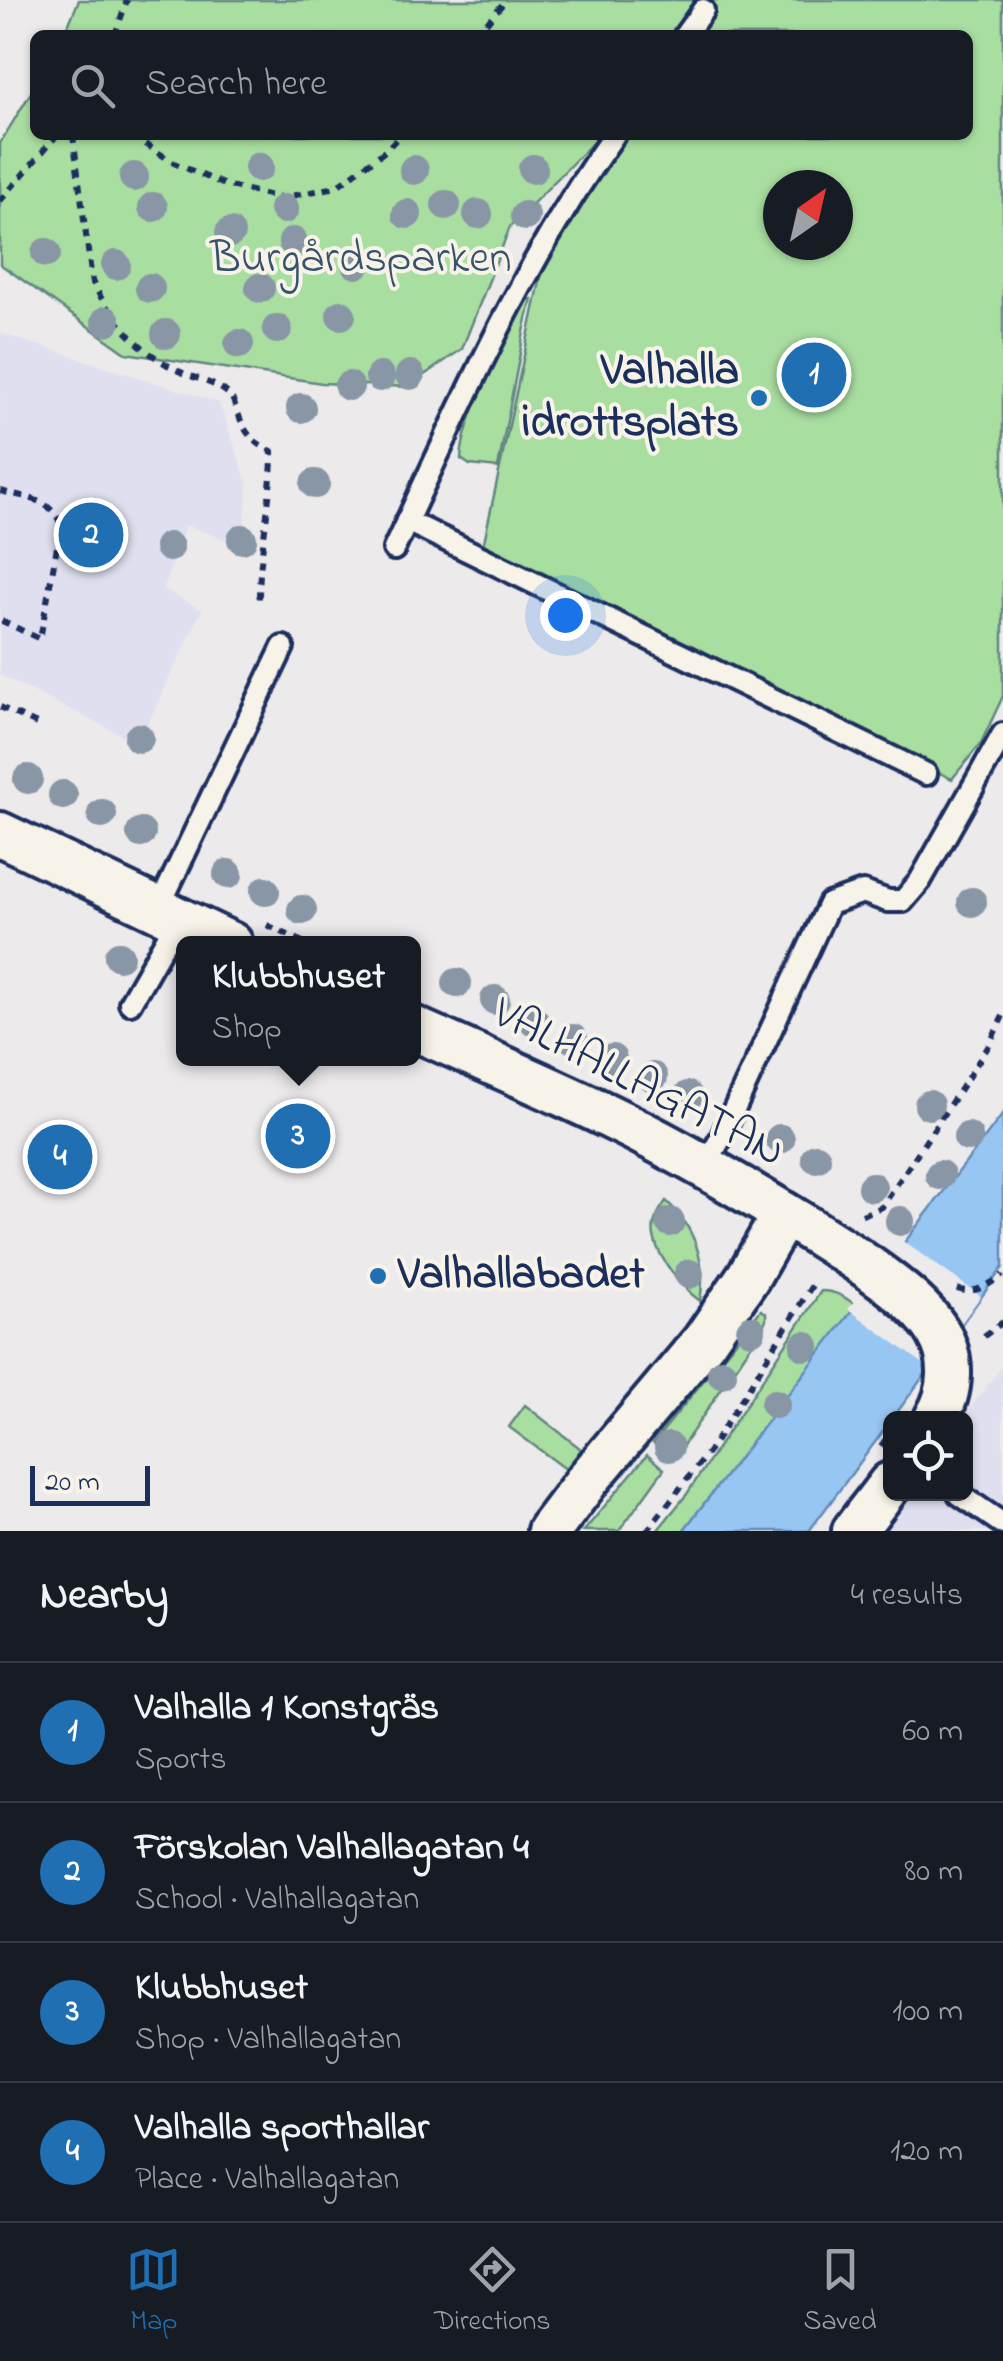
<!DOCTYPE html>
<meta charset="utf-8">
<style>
:root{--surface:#171b24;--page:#242831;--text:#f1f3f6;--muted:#9ea1a6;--line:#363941;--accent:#1f6fb2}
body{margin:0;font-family:"Indie Flower",sans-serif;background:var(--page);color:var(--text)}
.controls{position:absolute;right:30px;bottom:30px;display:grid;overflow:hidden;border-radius:15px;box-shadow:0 2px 8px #0004}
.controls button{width:90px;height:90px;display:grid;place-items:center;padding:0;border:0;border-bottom:2px solid var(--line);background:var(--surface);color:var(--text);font:50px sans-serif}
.compass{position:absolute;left:763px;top:170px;width:90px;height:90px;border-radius:50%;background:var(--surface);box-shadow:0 2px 8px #0004;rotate:34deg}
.scale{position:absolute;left:30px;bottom:25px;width:120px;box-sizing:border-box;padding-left:10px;border:5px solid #1b2f5e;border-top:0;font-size:28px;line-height:35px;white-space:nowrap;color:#1b2f5e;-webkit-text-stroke:8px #f7f3e8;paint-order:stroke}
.you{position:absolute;left:565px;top:615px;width:35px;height:35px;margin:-25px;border:8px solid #fff;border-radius:50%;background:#1a73e8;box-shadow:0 0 0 15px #1a73e833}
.badge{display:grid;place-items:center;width:65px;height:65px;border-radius:50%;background:var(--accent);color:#fff;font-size:32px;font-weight:700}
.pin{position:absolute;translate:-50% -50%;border:5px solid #fff;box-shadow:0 2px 10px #0006}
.popup{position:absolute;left:176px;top:936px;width:245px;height:130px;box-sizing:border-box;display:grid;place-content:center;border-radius:15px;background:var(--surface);filter:drop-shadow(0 2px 8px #0005);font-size:32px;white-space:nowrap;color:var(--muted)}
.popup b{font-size:38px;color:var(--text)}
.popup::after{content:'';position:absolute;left:50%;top:100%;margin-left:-20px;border:20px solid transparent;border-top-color:var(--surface)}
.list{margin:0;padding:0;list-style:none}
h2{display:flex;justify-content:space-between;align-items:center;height:130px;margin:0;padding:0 40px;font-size:42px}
h2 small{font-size:32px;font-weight:400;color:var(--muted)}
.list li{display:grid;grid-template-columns:65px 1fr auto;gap:30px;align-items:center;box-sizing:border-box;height:140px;padding:0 40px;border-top:2px solid var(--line)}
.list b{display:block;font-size:38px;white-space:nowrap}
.list p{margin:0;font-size:32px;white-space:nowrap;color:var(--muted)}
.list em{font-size:32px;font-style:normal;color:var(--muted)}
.icon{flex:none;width:55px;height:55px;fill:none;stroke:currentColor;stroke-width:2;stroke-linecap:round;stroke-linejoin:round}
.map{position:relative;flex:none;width:1003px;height:1531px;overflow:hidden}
.search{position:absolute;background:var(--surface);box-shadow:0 2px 8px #0004;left:30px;right:30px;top:30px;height:110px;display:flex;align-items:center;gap:25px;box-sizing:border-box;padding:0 35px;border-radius:15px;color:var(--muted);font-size:38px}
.sheet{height:690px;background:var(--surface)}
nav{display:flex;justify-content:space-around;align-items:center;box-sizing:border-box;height:140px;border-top:2px solid var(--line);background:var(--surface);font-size:28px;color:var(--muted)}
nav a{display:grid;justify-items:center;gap:5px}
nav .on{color:var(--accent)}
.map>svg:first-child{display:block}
.built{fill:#dfdfef}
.green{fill:#a9dea1;stroke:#628680;stroke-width:2.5;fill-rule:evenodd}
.water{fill:#97c6f2;stroke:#658ab7;stroke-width:2.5}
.pier{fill:#eceaeb}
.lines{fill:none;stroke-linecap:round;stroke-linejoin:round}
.service-casing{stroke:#1b2f5e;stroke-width:28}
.minor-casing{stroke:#1b2f5e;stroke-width:50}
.path{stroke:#1b2f5e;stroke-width:6;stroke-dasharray:8 8;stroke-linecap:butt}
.service{stroke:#f7f3e8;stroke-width:20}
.minor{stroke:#f7f3e8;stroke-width:42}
.tree{fill:#8896a5}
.poi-dot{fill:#1f6fb2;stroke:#f7f3e8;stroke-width:4}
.labels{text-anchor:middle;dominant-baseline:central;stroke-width:8;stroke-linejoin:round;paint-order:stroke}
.park-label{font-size:45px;fill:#37526b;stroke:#f7f3e8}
.poi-label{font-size:45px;font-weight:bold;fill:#1b2f5e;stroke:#f7f3e8;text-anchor:end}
.street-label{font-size:45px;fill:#1b2f5e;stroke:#f7f3e8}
</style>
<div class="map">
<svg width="1003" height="1531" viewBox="0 0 1003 1531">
<rect width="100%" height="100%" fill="#eceaeb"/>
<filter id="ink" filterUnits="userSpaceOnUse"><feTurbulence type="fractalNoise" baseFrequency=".01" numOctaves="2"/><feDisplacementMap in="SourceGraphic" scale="20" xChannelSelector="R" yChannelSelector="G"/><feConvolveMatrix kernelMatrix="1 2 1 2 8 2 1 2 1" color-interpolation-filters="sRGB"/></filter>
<g filter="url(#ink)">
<g class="built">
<polygon points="0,333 219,403 248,484 243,546 185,525 163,589 202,610 138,743 0,675"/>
<polygon points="1003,1365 1003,1531 874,1531 903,1494 966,1494 966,1418 962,1418"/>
</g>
<g class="green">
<polygon points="79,0 698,0 673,35 64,35"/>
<path d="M704 0H1003V696L981 743 952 779 482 551 551 230 613 135H968V35H680ZM778 185H838V245H778Z"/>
<polygon points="35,86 35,135 600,135 510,227 462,349 407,387 322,383 126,353 0,264 0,143"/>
<path d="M532 299 525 327 498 468 470 465 461 459C463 419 505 334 527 300Z"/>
<path d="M666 1201C695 1227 707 1263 700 1301 682 1288 649 1249 654 1224 656 1215 661 1208 666 1201Z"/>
<path d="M821 1291C836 1291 845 1297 857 1306L683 1531H657L687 1494Z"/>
<polygon points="761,1310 766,1313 766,1320 759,1333 674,1459 653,1443"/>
<polygon points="525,1405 581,1449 567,1470 509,1427"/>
<polygon points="647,1455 664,1469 619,1531 584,1531"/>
</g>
<polygon class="water" points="1003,1114 1003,1267 893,1418 890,1418 890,1422 809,1531 683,1531"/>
<polygon class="pier" points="901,1240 981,1296 929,1368 848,1309"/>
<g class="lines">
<g class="service-casing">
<g id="service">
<polyline points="685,35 703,10"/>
<polyline points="407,521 926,774"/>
<path d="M394 549C460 408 523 262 614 135"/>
<polyline points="158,909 283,647"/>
<polyline points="130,1003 178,919"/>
<polyline points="704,1167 721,1138 829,904 863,892 888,901 903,901 920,881 1003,734"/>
<polyline points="959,1494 1003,1524"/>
</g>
</g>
<g class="minor-casing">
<g id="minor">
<polyline points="0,834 231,944"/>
<path d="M413 1028C478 1057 544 1085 608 1116 679 1150 747 1191 814 1232 849 1254 919 1297 938 1332 954 1359 952 1392 936 1418"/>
<polyline points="549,1531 589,1478 704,1341 748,1277 784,1214"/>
<polyline points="854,1531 890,1484"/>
</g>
</g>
<g class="path">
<polyline points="115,35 127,0"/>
<polyline points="476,35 506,0"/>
<path d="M73 135 92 281C110 318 140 352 177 370 193 379 221 383 232 398 233 400 237 411 238 413 245 433 253 443 272 451 272 501 259 549 259 599"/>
<polyline points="132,135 174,163 225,185 281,198 336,187 385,151 400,135"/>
<polyline points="0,201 57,135"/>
<path d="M0 491C24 497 52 499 61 525L40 639 0 620"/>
<polyline points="0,707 37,724"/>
<polyline points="267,925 307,944"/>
<polyline points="862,1215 882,1207 988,1047 1003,1016"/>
<path d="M957 1289C975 1295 988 1285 1003 1275"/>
<polyline points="984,1336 1003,1322"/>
<polyline points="881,1446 890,1433"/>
<polyline points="647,1531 712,1447 816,1279"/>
</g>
<use href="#service" class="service"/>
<use href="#minor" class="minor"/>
</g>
<g class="tree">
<circle cx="259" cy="167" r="15"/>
<circle cx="533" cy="169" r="15"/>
<circle cx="414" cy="170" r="15"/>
<circle cx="134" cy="177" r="15"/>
<circle cx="446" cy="205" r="15"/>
<circle cx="153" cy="207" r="15"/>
<circle cx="284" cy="209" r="15"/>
<circle cx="407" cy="214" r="15"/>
<circle cx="478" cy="214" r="15"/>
<circle cx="525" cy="216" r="15"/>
<circle cx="230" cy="233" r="15"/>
<circle cx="293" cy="242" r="15"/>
<circle cx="46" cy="253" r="15"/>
<circle cx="356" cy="264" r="15"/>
<circle cx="116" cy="265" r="15"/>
<circle cx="150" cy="288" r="15"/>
<circle cx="260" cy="288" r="15"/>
<circle cx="341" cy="315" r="15"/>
<circle cx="106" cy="321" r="15"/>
<circle cx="277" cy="329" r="15"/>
<circle cx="166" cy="334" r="15"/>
<circle cx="239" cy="344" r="15"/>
<circle cx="410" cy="375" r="15"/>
<circle cx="380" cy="377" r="15"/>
<circle cx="349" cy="386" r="15"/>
<circle cx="301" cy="408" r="15"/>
<circle cx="315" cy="484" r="15"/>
<circle cx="242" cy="539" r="15"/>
<circle cx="169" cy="547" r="15"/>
<circle cx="139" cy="738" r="15"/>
<circle cx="28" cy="779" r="15"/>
<circle cx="63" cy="795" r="15"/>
<circle cx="102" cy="814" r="15"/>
<circle cx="141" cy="833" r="15"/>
<circle cx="228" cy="874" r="15"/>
<circle cx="265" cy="891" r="15"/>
<circle cx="972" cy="902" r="15"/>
<circle cx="302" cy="910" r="15"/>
<circle cx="119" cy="956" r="15"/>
<circle cx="457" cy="983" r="15"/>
<circle cx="495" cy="1000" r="15"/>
<circle cx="534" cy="1021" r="15"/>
<circle cx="573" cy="1039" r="15"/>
<circle cx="612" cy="1059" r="15"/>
<circle cx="653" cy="1077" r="15"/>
<circle cx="688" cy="1096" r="15"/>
<circle cx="929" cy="1105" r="15"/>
<circle cx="968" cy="1137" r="15"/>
<circle cx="780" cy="1139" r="15"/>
<circle cx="816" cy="1158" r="15"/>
<circle cx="940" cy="1175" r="15"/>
<circle cx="872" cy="1187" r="15"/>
<circle cx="900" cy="1221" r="15"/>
<circle cx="670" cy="1222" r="15"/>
<circle cx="689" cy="1274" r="15"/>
<circle cx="751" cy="1330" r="15"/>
<circle cx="805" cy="1346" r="15"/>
<circle cx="722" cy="1373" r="15"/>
<circle cx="775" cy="1404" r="15"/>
<circle cx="669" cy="1447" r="15"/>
</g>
</g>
<g class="poi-dot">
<circle cx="759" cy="398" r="10"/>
<circle cx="378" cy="1276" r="10"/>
</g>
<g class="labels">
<g class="park-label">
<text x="361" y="260">Burgårdsparken</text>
</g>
<g class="poi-label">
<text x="739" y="372">Valhalla<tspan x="739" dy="52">idrottsplats</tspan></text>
<text x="398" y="1276" text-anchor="start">Valhallabadet</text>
</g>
<g class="street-label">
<text transform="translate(638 1084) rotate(27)">VALHALLAGATAN</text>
</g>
</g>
</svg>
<div class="controls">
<button><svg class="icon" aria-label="locate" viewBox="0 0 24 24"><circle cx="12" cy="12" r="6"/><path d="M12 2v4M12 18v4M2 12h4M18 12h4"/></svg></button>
</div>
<svg class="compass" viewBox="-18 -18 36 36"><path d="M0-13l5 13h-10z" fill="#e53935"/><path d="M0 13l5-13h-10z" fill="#9ea1a6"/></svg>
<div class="scale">20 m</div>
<div class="you"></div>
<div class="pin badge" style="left:814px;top:375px">1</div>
<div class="pin badge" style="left:91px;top:535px">2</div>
<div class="pin badge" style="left:298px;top:1136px">3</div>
<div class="popup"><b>Klubbhuset</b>Shop</div>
<div class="pin badge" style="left:60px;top:1157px">4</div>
<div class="search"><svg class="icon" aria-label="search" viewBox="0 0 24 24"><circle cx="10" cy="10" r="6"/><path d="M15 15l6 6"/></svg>Search here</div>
</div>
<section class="sheet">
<h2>Nearby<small>4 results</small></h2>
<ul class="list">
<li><span class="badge">1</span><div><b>Valhalla 1 Konstgräs</b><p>Sports</p></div><em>60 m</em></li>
<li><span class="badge">2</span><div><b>Förskolan Valhallagatan 4</b><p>School · Valhallagatan</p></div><em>80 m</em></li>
<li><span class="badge">3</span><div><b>Klubbhuset</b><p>Shop · Valhallagatan</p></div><em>100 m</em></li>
<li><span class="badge">4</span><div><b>Valhalla sporthallar</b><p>Place · Valhallagatan</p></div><em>120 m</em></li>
</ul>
</section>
<nav>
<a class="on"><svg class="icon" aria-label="map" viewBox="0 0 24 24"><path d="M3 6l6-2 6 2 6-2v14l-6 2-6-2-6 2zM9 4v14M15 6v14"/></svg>Map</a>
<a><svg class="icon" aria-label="directions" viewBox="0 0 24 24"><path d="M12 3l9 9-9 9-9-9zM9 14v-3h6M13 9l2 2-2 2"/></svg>Directions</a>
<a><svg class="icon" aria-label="saved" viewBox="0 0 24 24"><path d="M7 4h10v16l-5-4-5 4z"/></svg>Saved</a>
</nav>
